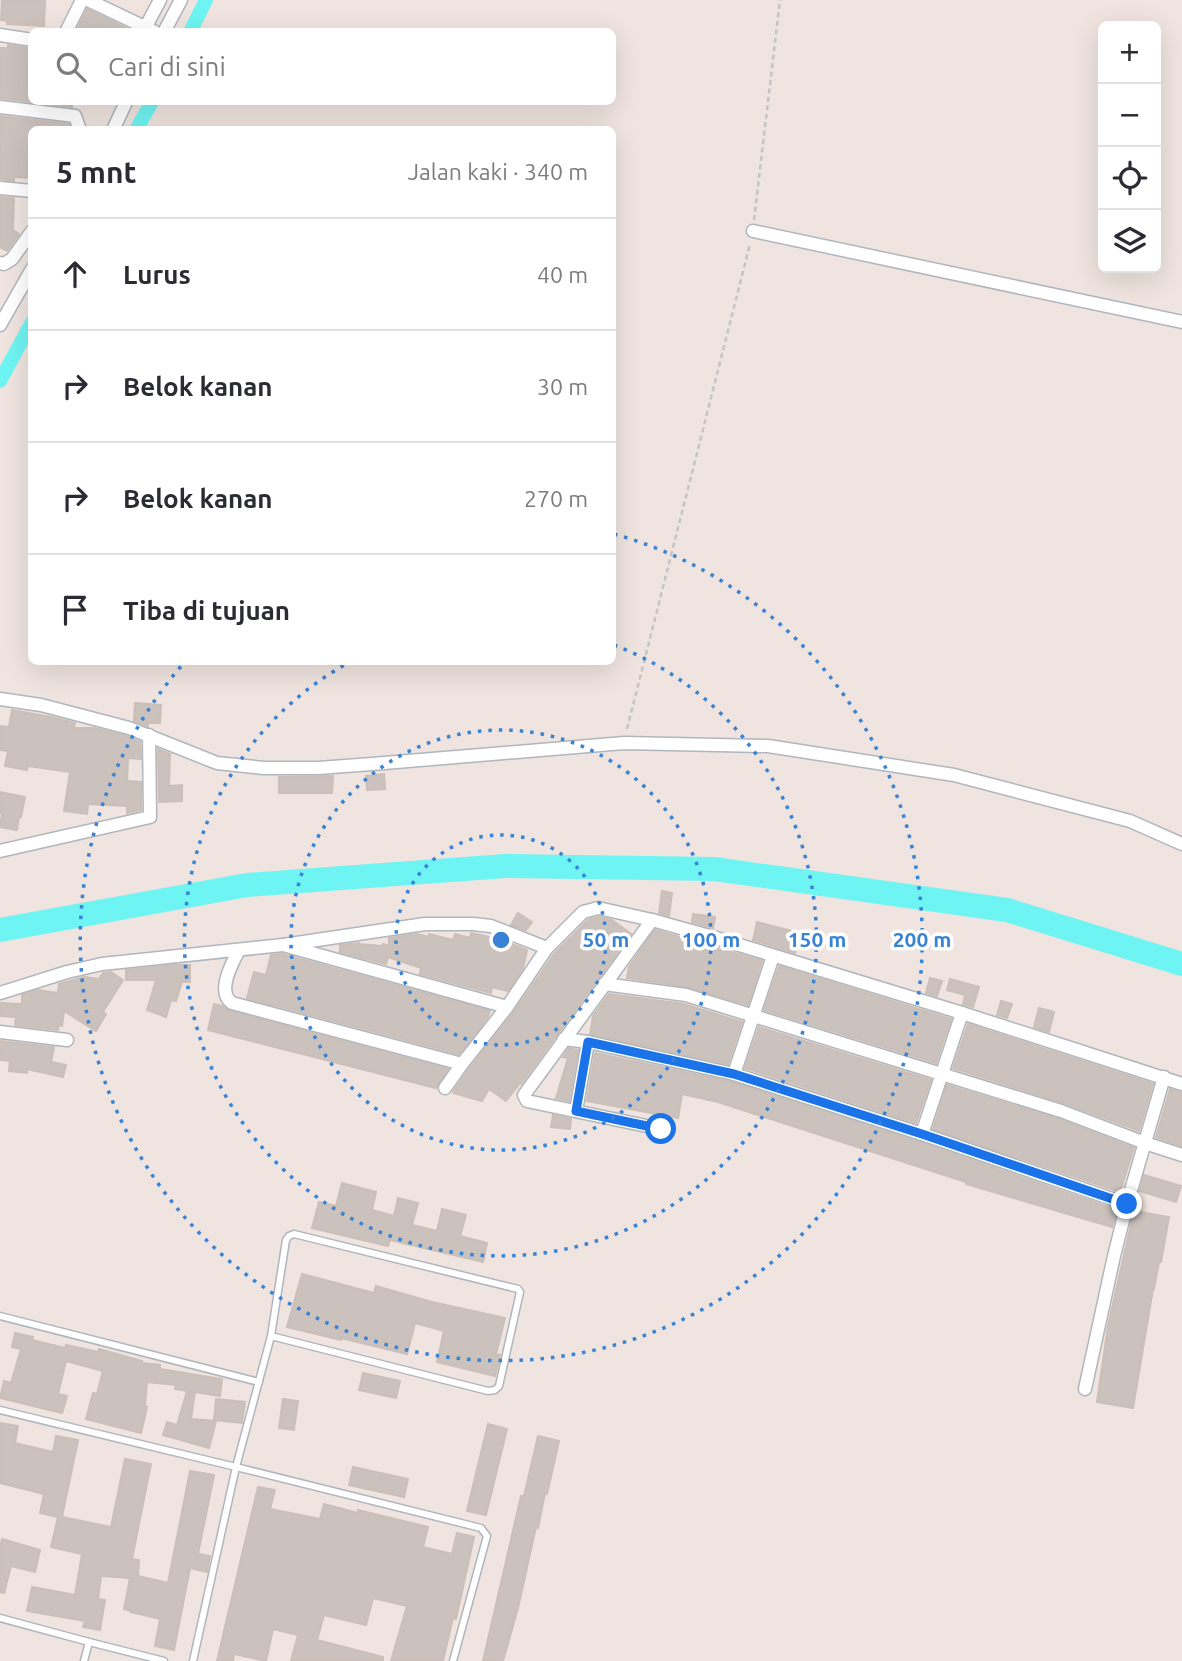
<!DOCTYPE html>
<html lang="id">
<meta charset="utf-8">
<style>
:root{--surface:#fff;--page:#f2f2f3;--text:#2b2b33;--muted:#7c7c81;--line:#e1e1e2}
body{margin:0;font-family:Ubuntu,sans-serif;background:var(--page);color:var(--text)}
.controls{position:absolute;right:21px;top:21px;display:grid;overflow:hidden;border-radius:10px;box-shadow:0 7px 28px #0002}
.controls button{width:63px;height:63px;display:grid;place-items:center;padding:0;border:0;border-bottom:2px solid var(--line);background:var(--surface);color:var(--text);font:35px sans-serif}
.stop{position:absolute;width:21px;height:21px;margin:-16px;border:5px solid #1a73e8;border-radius:50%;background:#fff}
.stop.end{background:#1a73e8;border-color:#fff;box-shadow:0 2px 7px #0008}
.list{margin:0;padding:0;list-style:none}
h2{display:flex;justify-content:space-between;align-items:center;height:91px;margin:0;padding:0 28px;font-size:30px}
h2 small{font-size:23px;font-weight:400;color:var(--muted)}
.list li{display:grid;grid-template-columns:46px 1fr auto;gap:21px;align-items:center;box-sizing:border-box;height:112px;padding:0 28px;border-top:2px solid var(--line)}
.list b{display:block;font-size:26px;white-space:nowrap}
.list em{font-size:23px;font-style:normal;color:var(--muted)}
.icon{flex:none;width:38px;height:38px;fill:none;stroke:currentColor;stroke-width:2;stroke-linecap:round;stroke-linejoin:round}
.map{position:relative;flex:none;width:1182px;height:1661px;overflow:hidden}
.search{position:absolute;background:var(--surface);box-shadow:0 7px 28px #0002;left:28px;top:28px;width:588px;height:77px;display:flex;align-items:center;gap:18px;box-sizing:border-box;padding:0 24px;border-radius:10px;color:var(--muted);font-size:26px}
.panel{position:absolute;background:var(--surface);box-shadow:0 7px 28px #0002;left:28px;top:126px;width:588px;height:539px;border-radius:10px}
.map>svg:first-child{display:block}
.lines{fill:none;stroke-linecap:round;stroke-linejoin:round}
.canal{stroke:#6ef5f3;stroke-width:14}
.river{stroke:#6ef5f3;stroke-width:24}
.building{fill:#cbc2bd;stroke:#cbbfb8;stroke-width:2}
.service-casing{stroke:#afb6bd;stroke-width:9}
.minor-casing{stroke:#afb6bd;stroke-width:15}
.path{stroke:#c4c4c4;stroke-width:2.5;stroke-dasharray:5 3.5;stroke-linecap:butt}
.service{stroke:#fff;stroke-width:6}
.minor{stroke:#fff;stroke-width:12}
.route{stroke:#1a73e8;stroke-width:9}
.ring{fill:none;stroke:#3983d5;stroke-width:3.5;stroke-dasharray:3.5 7}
.centre{fill:#3983d5;stroke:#fff;stroke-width:3.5}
.ring-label{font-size:21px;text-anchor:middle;font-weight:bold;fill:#3983d5;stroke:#fff;stroke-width:7;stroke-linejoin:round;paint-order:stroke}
</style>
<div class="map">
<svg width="1182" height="1661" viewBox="0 0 1182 1661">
<rect width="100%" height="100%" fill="#efe4df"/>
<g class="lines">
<g class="canal">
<polyline points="190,32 206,0"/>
<polyline points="136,130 152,102"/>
<polyline points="0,381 32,322"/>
</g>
<polyline class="river" points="0,930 247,885 505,866 714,869 1007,910 1182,964"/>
</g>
<g class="building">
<polygon points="2,0 45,1 44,26 7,24 7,21 1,20"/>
<polygon points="87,9 134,32 76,32"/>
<polygon points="8,45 32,49 32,102 72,102 72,107 0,98 0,48 8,48"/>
<polygon points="0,116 69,124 71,130 32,130 32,178 14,177 14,181 0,179"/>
<polygon points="0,197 14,198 13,230 19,234 7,251 0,247"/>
<polygon points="135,703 161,705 160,723 148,723 148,726 134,721"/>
<polygon points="12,710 51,717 75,723 74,728 94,728 126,736 140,742 141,759 128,758 127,781 141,782 141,810 127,813 127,806 88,804 87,814 64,811 70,772 28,766 27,770 5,766 8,751 0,750 0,726 9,727"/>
<polygon points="158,749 170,754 169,786 182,785 182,801 159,802"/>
<polygon points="384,774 385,789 367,790 366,776"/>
<polygon points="333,776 332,793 279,793 279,777"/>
<polygon points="0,792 25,797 21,817 19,816 17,830 0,827 2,813 0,813"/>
<polygon points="662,891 672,893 669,916 659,913"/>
<polygon points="518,913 532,922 526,930 511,925"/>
<polygon points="693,914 715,917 713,928 692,922"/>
<polygon points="598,917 612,920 631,934 521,1084 520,1083 506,1101 489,1089 482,1101 454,1093 453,1092 469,1069 514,1012 555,953 588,920"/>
<polygon points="757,922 800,933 795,953 753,940"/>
<polygon points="655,930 762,961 748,1005 688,987 627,978 629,967"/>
<polygon points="471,933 499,939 527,950 523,968 508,991 492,987 491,993 420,974 421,968 388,957 386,964 340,952 340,945 359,943 359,944 382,946 383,944 389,946 389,938 417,934 429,937 429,934 453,940 455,934 470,938"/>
<polygon points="282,954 490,1011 488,1017 459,1054 247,998 254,972 266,975 271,955"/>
<polygon points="176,965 190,965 190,982 182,982 176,1001 171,1000 166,1017 147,1010 156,980 126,980 126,970"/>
<polygon points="779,966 951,1019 936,1063 764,1010"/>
<polygon points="111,972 123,980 103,1012 106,1014 96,1031 64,1011 62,1026 59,1025 58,1030 15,1025 16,1017 0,1016 0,1003 22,1004 22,995 38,990 58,993 59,984 84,977 99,979 103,973"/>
<polygon points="930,978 942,981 937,996 926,993"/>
<polygon points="950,979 979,987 973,1007 963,1004 965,995 947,990"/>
<polygon points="609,994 684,1004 742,1022 728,1064 590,1034 593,1016"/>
<polygon points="1001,1001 1012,1004 1007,1018 997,1015"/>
<polygon points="214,1004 222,1006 230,1011 448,1069 436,1088 208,1030"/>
<polygon points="1039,1008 1054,1012 1049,1032 1034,1027"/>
<polygon points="968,1024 1153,1084 1139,1131 1064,1103 953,1068"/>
<polygon points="759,1027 931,1080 916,1123 745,1068"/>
<polygon points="0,1041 54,1047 51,1062 66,1065 63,1077 27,1069 27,1073 9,1071 10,1061 0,1060"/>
<polygon points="569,1048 578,1050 569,1101 556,1098 568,1058 563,1057"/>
<polygon points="595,1053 732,1082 919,1142 1117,1210 1112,1227 966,1184 966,1182 718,1102 682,1094 678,1118 587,1101"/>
<polygon points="947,1085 1058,1119 1134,1148 1120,1192 933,1129"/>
<polygon points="1170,1089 1182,1093 1182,1146 1156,1137"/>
<polygon points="553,1115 571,1119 570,1129 551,1127"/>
<polygon points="1144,1175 1181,1186 1176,1202 1140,1191"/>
<polygon points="342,1183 376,1192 372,1210 394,1216 398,1198 418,1203 412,1225 437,1231 442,1209 466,1215 460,1236 487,1243 483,1262 390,1240 388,1246 312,1228 319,1202 336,1206"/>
<polygon points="1134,1211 1169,1217 1161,1262 1159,1262 1154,1289 1153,1289 1133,1408 1097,1402 1108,1326"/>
<polygon points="302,1274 374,1293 376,1286 432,1302 505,1318 496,1354 500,1355 495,1376 437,1362 444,1331 415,1323 407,1354 341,1338 341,1340 287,1327"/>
<polygon points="15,1333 33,1337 32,1340 65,1348 66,1345 98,1352 99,1349 142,1361 142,1363 160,1365 160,1369 222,1379 220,1396 195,1392 191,1419 216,1421 209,1448 163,1435 167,1422 177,1425 187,1391 175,1389 176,1385 147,1382 145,1406 147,1407 141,1433 86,1419 93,1393 97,1394 103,1371 66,1361 58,1394 67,1396 62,1413 0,1398 4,1381 11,1383 21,1349 12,1347"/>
<polygon points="363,1373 400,1381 396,1398 359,1390"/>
<polygon points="216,1399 245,1402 242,1423 214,1420"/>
<polygon points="283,1399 298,1401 294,1430 279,1428"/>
<polygon points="0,1423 18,1426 15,1443 53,1452 56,1436 78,1440 62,1517 111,1527 125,1459 151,1464 132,1559 139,1560 138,1576 168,1583 190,1471 214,1475 198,1554 210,1556 207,1572 190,1568 174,1650 155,1646 160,1619 131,1612 132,1611 124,1609 130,1578 101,1576 98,1599 105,1600 100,1630 83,1627 85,1621 27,1611 32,1587 75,1595 82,1554 51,1547 58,1517 40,1513 44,1494 0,1483"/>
<polygon points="488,1424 507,1429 486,1515 467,1511"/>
<polygon points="538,1436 559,1441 547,1494 545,1493 538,1528 536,1527 518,1608 503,1661 483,1661 521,1496 524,1496"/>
<polygon points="353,1467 408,1479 404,1497 349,1485"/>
<polygon points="258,1487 275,1490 270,1509 320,1519 324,1504 358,1513 358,1510 428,1527 423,1547 452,1554 457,1533 474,1537 456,1619 453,1618 443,1661 391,1661 407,1606 373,1598 366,1625 324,1615 317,1640 383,1657 383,1661 291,1661 298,1635 273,1629 266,1661 234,1654 233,1661 217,1661"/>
<polygon points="2,1539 40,1550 35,1572 11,1566 4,1593 0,1592 0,1548"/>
</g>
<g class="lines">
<g class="service-casing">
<g id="service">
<polyline points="0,1316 259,1382"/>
<polyline points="271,1336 488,1391 495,1390 499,1386 520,1292 518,1289 294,1234 289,1236 286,1240 271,1336 236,1467 481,1528 487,1536 453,1661"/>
<polyline points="0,1410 236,1467 193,1661"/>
<polyline points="0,1618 89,1642"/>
<polyline points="84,1661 89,1642 164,1661"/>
</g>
</g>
<g class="minor-casing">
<g id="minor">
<polyline points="88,0 155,32"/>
<polyline points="66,32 82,0"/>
<polyline points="143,32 160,0"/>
<polyline points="164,32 181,0"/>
<polyline points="0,35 32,40"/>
<polyline points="0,107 75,116 80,130"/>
<polyline points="113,130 126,102"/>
<polyline points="0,188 32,191"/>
<polyline points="753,231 1182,322"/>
<polyline points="0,263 4,264 12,259 32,231"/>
<polyline points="0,325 32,269"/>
<polyline points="0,699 41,705 129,728 217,763 264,768 318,768 372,764 624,743 768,746 954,775 1130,821 1182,844"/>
<polyline points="0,851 150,817 149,735"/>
<polyline points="652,920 524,1095 527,1101 661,1129"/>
<polyline points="283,945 507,1007 547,948 583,912 598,908 652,920 713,937 962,1013 1182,1084"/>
<path d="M239 950C232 963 216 992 232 1003L462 1064"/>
<polyline points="604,984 686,995 1061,1111 1145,1143 1182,1155"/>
<polyline points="0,993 67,972 102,964 283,945 425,924 473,924 491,926 547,948"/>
<polyline points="0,1032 67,1040"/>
<polyline points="564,1039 588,1042 734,1074 922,1134 1127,1204"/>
<polyline points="734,1074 773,956"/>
<polyline points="445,1088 462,1064 507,1007"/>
<polyline points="576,1111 588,1042"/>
<polyline points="922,1134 962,1013"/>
<polyline points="1085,1389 1114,1256 1127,1204 1164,1077"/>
</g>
</g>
<g class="path">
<polyline points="754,220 780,0"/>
<polyline points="627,729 750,244"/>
</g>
<use href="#service" class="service"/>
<use href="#minor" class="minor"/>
</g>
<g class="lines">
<polyline class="route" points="661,1129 576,1111 588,1042 734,1074 922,1134 1127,1204"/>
</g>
<g class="ring">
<circle cx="501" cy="940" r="105"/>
<circle cx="501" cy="940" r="210"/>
<path d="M614 645A316 316 0 1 1 350 662"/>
<path d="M614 534A421 421 0 1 1 183 664"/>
</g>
<circle cx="501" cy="940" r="10" class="centre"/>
<g class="ring-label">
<text x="606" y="947">50 m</text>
<text x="711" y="947">100 m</text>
<text x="817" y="947">150 m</text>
<text x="922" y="947">200 m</text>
</g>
</svg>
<div class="controls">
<button>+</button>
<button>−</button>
<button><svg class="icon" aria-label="locate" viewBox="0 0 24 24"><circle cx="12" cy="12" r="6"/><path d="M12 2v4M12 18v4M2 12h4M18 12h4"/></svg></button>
<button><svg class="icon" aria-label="layers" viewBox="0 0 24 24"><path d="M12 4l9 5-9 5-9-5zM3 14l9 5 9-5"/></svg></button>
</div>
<div class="stop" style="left:661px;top:1129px"></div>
<div class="stop end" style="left:1127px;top:1204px"></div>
<div class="search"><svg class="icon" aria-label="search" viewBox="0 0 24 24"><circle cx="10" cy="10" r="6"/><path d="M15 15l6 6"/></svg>Cari di sini</div>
<section class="panel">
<h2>5 mnt<small>Jalan kaki · 340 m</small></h2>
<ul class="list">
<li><svg class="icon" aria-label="ahead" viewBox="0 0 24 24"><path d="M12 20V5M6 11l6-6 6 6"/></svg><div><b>Lurus</b></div><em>40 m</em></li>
<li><svg class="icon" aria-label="right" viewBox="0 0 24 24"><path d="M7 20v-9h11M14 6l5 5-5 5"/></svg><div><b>Belok kanan</b></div><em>30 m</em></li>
<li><svg class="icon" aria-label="right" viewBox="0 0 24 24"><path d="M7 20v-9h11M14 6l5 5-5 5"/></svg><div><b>Belok kanan</b></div><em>270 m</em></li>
<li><svg class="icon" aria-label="arrive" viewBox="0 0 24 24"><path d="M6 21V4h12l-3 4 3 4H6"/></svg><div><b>Tiba di tujuan</b></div></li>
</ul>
</section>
</div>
